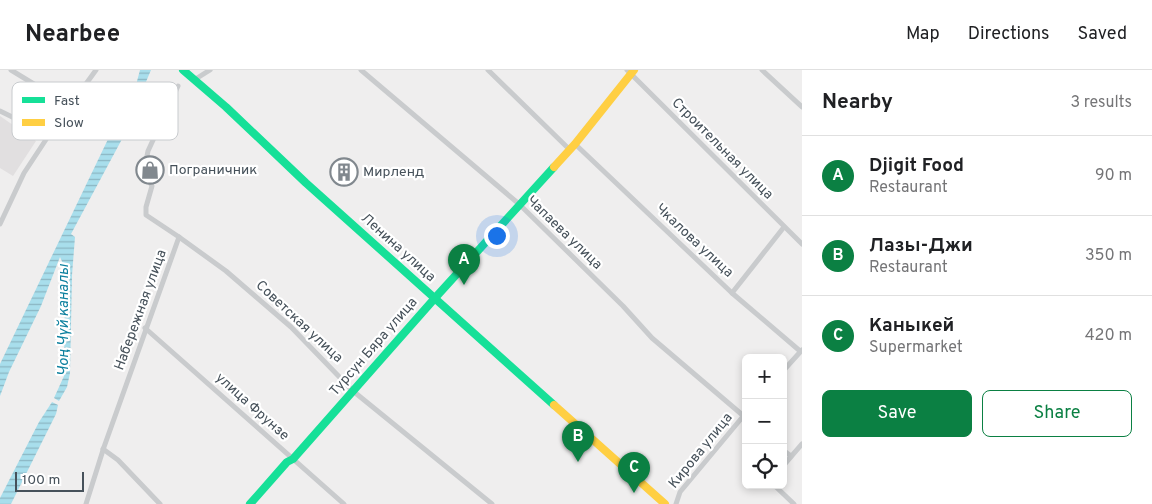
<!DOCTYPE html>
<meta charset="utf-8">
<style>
:root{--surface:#fff;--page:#f2f2f2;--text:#202124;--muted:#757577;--line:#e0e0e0;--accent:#0b8043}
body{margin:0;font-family:Overpass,sans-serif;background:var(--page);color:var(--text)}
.controls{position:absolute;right:15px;bottom:15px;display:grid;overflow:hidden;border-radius:8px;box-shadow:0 2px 8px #0003}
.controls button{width:45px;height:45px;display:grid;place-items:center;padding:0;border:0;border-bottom:1px solid var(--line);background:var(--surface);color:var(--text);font:25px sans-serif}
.scale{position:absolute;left:15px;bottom:12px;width:69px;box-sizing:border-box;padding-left:5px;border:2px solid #46515a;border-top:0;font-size:14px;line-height:18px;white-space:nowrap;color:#46515a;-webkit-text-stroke:4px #fff;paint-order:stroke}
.you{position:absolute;left:496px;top:165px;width:18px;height:18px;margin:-12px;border:4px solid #fff;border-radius:50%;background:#1a73e8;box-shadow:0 0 0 8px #1a73e833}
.badge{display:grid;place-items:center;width:32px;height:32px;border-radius:50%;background:var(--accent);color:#fff;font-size:16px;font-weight:700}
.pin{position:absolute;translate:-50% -41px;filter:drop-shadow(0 1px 2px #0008)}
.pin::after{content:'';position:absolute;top:26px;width:18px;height:15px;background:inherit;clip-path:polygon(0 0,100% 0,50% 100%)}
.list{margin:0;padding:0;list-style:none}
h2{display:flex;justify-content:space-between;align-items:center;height:65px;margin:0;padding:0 20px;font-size:21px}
h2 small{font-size:16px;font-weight:400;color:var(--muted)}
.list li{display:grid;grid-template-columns:32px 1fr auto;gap:15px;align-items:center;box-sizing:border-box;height:80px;padding:0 20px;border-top:1px solid var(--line)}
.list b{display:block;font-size:19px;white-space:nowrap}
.list p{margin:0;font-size:16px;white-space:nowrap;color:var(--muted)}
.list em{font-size:16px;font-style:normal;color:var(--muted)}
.actions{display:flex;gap:10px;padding:15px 20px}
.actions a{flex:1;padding:11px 0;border:1px solid var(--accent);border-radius:8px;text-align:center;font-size:18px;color:var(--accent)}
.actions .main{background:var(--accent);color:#fff}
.icon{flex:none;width:28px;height:28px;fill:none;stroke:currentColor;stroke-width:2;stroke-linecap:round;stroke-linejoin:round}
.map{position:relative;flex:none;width:802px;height:434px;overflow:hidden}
header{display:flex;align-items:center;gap:30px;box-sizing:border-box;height:70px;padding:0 25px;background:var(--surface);border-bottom:1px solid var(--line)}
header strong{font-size:24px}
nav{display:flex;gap:28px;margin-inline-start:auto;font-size:18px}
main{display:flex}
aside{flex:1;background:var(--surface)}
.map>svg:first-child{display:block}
.education{fill:#e1dfe0}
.water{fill:url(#water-rules)}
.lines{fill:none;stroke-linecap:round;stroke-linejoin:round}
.street{stroke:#c9cbcd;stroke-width:5}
.fast{stroke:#16e098;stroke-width:8}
.slow{stroke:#ffcf43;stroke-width:8}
.labels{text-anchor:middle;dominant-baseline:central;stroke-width:4.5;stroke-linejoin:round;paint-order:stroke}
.street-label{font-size:14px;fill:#46515a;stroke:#fff}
.poi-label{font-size:14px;fill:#46515a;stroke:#fff;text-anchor:start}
.water-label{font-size:15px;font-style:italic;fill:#0e819f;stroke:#fff}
.key{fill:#fff;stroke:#c8cbce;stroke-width:1}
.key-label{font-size:14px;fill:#46515a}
</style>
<header>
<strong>Nearbee</strong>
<nav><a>Map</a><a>Directions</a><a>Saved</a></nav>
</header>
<main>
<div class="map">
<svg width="802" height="434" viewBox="0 0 802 434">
<defs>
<pattern id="water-rules" width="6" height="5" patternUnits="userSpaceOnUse" patternTransform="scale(1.25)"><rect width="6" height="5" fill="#a8deec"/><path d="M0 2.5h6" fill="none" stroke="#8bb6c2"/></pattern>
</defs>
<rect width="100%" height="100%" fill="#efeeee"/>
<polygon class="education" points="0,46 36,71 13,106 0,98"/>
<g class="water">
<polygon points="140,0 151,0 121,71 71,164 75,167 72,205 70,303 67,317 59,331 54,328 64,306 65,198 60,187 41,236 9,302 0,326 0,294 110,65 127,24 136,15"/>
<polygon points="52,332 58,335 56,344 11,434 0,434 0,428 39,352"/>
</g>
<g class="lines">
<g class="street">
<polyline points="11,0 70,36"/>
<polyline points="361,0 519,134 623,236 652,268 746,348"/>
<polyline points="488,0 569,79"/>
<polyline points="627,0 802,174"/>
<polyline points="762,0 802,37"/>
<polyline points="194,10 210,0"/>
<polyline points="0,41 49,65"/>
<polyline points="575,74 732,223 800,281"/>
<polyline points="0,154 24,103 49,65 96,0"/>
<polyline points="179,167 226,201 291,257 353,321 492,434"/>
<polyline points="732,223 784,157"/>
<polyline points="145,258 344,434"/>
<polyline points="783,301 802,280"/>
<polyline points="103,379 118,390 160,434"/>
<polyline points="783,380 791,386"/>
<polyline points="783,396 802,374"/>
<polyline points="774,415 794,434"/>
<polyline points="86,434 104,377 179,167 146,145 146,137 152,116 144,101 148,81 178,16"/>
<polyline points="676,434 680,422 745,344"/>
</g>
<g class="fast">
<polyline points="183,0 226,37 306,113 554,335"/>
<polyline points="250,434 287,392 293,389 435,228 554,97"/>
</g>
<g class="slow">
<polyline points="554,97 575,74 634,0"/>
<polyline points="554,335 665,434"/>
</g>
</g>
<defs>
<g id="shop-ring" transform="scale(1.4375)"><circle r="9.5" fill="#fff" stroke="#81888e" stroke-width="1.5"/><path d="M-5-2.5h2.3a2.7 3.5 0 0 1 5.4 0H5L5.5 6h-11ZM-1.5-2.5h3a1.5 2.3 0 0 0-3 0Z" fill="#81888e"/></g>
<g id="building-ring" transform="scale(1.4375)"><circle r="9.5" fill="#fff" stroke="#81888e" stroke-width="1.5"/><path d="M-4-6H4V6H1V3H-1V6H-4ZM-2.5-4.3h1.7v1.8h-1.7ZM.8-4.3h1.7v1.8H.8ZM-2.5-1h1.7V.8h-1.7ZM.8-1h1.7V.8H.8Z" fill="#81888e"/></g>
</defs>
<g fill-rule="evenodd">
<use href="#shop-ring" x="150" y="100"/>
<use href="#building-ring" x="344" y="102"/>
</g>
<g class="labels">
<g class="street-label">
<text transform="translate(722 79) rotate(45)">Строительная улица</text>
<text transform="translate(564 163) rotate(44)">Чапаева улица</text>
<text transform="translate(694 171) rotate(43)">Чкалова улица</text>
<text transform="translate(398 178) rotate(42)">Ленина улица</text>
<text transform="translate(141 240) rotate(-70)">Набережная улица</text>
<text transform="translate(299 252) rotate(43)">Советская улица</text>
<text transform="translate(374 277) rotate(-49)">Турсун Бяра улица</text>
<text transform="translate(252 337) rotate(42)">улица Фрунзе</text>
<text transform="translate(701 381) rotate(-51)">Кирова улица</text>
</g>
<g class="poi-label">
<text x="169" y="100">Пограничник</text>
<text x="363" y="102">Мирленд</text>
</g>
<g class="water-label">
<text transform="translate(64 250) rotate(-90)">Чоң Чүй каналы</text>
</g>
</g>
<rect x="12" y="12" width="166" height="58" rx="8" class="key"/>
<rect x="22" y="27" width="23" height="6" fill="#16e098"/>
<rect x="22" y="49" width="23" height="7" fill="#ffcf43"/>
<g class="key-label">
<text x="54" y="35">Fast</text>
<text x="54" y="57">Slow</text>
</g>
</svg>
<div class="controls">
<button>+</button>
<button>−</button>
<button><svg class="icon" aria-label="locate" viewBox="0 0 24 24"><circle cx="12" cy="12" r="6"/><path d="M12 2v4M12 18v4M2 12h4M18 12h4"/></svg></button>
</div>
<div class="scale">100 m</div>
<div class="you"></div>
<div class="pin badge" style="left:464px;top:215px">A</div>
<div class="pin badge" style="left:578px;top:392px">B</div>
<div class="pin badge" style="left:634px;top:423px">C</div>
</div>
<aside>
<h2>Nearby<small>3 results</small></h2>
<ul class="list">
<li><span class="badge">A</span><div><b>Djigit Food</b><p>Restaurant</p></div><em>90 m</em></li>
<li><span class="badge">B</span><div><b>Лазы-Джи</b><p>Restaurant</p></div><em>350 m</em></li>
<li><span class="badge">C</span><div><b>Каныкей</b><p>Supermarket</p></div><em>420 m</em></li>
</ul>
<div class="actions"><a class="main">Save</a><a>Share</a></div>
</aside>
</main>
